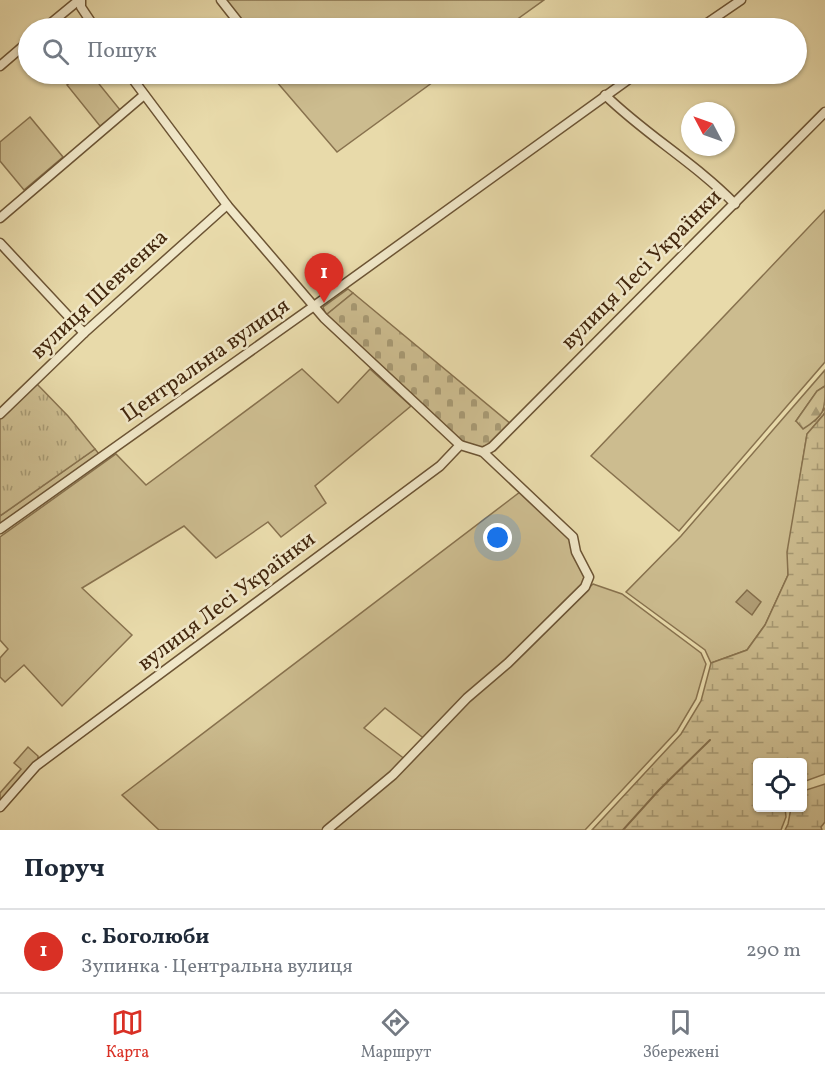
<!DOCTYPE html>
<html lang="uk">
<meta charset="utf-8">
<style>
:root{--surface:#fff;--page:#f6f6f7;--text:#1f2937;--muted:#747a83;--line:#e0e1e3;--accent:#d93025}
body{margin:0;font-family:Vollkorn,serif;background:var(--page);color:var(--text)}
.controls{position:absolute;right:18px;bottom:18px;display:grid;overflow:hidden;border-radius:6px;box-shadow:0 2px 4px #0004}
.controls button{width:54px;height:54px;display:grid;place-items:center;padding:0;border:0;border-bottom:2px solid var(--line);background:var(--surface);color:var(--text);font:30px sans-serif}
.compass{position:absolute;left:681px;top:102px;width:54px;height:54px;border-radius:50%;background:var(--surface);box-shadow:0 2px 4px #0004;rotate:311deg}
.you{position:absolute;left:498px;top:538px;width:21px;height:21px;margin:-15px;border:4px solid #fff;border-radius:50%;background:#1a73e8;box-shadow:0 0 0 9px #1a73e833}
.badge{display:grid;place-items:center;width:39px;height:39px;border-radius:50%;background:var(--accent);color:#fff;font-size:20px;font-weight:700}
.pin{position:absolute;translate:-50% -50px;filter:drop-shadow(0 2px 3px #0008)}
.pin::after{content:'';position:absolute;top:32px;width:21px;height:18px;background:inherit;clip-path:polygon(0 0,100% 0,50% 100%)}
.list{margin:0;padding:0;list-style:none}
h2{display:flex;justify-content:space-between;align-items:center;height:78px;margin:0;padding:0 24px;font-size:26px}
h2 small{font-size:20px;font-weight:400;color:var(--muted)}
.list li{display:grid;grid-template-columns:39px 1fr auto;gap:18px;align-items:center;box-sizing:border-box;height:84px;padding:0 24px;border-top:2px solid var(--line)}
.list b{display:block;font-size:22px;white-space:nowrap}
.list p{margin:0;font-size:20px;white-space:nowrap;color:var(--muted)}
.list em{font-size:20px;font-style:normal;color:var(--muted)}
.icon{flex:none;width:33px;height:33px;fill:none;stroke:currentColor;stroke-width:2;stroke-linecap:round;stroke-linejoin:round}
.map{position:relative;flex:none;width:825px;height:830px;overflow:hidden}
.search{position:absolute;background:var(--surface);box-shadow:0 2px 4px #0004;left:18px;right:18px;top:18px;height:66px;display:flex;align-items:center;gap:15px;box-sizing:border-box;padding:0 21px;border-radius:33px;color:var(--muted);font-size:22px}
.sheet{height:162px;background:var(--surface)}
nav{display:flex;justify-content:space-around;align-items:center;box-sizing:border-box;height:84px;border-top:2px solid var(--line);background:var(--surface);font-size:16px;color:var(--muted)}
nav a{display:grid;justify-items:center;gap:3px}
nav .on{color:var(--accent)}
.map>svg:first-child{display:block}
.green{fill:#ccbc8f;stroke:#88724e;stroke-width:1.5}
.forest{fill:url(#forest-firs);stroke:#88724e;stroke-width:1.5}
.wetland{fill:url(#wetland-marsh);stroke:#88724e;stroke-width:1.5}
.cemetery{fill:url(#cemetery-stones);stroke:#88724e;stroke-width:1.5}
.park{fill:url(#park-tufts);stroke:#88724e;stroke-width:1.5}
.water{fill:#b09d75;stroke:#846e4b;stroke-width:1.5}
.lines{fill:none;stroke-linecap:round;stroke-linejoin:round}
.stream{stroke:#846e4b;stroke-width:2}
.minor-casing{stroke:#6c5434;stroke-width:11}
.minor{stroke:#f0e7c8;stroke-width:8}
.labels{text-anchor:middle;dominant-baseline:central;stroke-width:5;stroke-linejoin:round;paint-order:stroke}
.street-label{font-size:22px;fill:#43270d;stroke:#f0e7c8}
</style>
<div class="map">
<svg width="825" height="830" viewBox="0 0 825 830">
<defs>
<pattern id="forest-firs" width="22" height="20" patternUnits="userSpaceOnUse" patternTransform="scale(1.5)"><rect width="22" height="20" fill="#ccbc8f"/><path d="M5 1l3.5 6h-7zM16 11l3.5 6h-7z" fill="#a79973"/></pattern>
<pattern id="wetland-marsh" width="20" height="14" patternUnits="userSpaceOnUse" patternTransform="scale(1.5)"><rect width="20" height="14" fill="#ccbc8f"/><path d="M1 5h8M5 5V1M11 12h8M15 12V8" fill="none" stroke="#a79973"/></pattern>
<pattern id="cemetery-stones" width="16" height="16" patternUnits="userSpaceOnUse" patternTransform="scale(1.5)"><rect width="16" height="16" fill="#ccbc8f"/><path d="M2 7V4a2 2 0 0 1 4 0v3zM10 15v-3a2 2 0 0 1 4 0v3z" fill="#a79973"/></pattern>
<pattern id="park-tufts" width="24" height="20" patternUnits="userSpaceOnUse" patternTransform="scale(1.5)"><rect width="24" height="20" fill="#ccbc8f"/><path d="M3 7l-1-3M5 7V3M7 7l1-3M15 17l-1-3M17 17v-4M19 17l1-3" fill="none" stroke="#a79973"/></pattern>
</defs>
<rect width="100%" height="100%" fill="#e8daaa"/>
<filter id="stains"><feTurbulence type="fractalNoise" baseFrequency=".00333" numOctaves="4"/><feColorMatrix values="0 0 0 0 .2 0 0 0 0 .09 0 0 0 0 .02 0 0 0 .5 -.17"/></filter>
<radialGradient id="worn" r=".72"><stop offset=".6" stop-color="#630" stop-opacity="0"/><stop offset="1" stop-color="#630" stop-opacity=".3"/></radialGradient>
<g class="green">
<polygon points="219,0 544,0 505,28 239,28"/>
<polygon points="82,74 91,74 121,111 100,126 67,85"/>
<polygon points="270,74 444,74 337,152"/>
<polygon points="30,117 63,157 24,190 0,161 0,142"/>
<polygon points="825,210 825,362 679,531 591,456"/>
<polygon points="348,289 353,293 326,315 323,307"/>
<polygon points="302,369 338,403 370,369 411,406 315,486 326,503 281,537 268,522 216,558 184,526 82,588 132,635 62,706 24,665 5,682 0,677 0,658 8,649 0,640 0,537 116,454 146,485"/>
<polygon points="825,370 825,386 817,391 796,421 815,421 825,408 825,413 807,434 788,552 788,575 765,625 747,650 711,663 705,650 626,592 681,536"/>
<polygon points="95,449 99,454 0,524 0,516"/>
<polygon points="520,492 570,538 586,577 583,585 426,740 385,708 364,728 406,760 323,830 159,830 122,795"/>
<polygon points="593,584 622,594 701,653 706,664 696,699 677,731 585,830 331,830 395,777 469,700"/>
<polygon points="28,747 38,756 38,760 0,801 0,793 21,769 14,763"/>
</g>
<path class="forest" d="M825 386C825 411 825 415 803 429L796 421 817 391Z"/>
<g class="wetland">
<polygon points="825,413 825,774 803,782 802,762 758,762 758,808 785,808 786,817 781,830 592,830 681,734 701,701 711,663 747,650 765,625 788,575 787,552 807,434"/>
<polygon points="825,784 825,822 821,827 822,830 785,830 788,824 791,808 802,808 803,791"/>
</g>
<path class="cemetery" d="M353 293 511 424C490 444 489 453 460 442L326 315Z"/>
<polygon class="park" points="36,383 68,416 95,449 0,516 0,418"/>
<polygon class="water" points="747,590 761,602 752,615 736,602"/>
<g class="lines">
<polyline class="stream" points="623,830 659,790 710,740"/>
<g class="minor-casing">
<g id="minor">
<polyline points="81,0 81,7 95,28"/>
<polyline points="221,0 243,28"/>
<polyline points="45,28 79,0"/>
<polyline points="700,28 741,0"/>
<polyline points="0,66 28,42"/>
<polyline points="129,74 227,205 324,318 460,445"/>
<path d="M605 95C646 135 695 163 735 204"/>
<polyline points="0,218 144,95"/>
<polyline points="0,243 84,333"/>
<polyline points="0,414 84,333 227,205"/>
<polyline points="0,529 314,306 636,74"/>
<polyline points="0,807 36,766 440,466 460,445 483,452 492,447 825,112"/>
<polyline points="327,830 393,775 467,698 508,663 585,587 589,577 576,552 573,537 483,452"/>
</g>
</g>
<use href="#minor" class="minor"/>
</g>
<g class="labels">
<g class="street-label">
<text transform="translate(642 270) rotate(-45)">вулиця Лесі Українки</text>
<text transform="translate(100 295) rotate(-43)">вулиця Шевченка</text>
<text transform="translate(206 361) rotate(-35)">Центральна вулиця</text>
<text transform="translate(227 602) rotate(-37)">вулиця Лесі Українки</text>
</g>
</g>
<rect width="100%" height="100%" filter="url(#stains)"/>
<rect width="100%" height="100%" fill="url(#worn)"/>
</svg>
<div class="controls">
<button><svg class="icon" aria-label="locate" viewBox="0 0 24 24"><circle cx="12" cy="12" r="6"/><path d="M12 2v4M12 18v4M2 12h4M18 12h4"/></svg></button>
</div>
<svg class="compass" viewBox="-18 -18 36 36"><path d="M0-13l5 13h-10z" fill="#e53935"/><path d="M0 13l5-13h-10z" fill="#747a83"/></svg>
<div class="you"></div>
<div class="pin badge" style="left:324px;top:303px">1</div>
<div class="search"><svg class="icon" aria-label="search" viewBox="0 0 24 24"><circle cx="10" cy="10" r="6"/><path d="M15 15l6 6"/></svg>Пошук</div>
</div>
<section class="sheet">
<h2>Поруч<small></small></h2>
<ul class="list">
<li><span class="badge">1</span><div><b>с. Боголюби</b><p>Зупинка · Центральна вулиця</p></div><em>290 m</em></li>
</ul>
</section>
<nav>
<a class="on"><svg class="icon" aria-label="map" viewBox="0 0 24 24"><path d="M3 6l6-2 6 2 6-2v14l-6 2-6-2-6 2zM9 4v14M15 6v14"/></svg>Карта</a>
<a><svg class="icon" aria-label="directions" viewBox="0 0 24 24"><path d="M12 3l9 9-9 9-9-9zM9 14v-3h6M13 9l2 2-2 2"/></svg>Маршрут</a>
<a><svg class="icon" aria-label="saved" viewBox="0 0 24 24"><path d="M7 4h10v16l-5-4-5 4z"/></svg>Збережені</a>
</nav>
